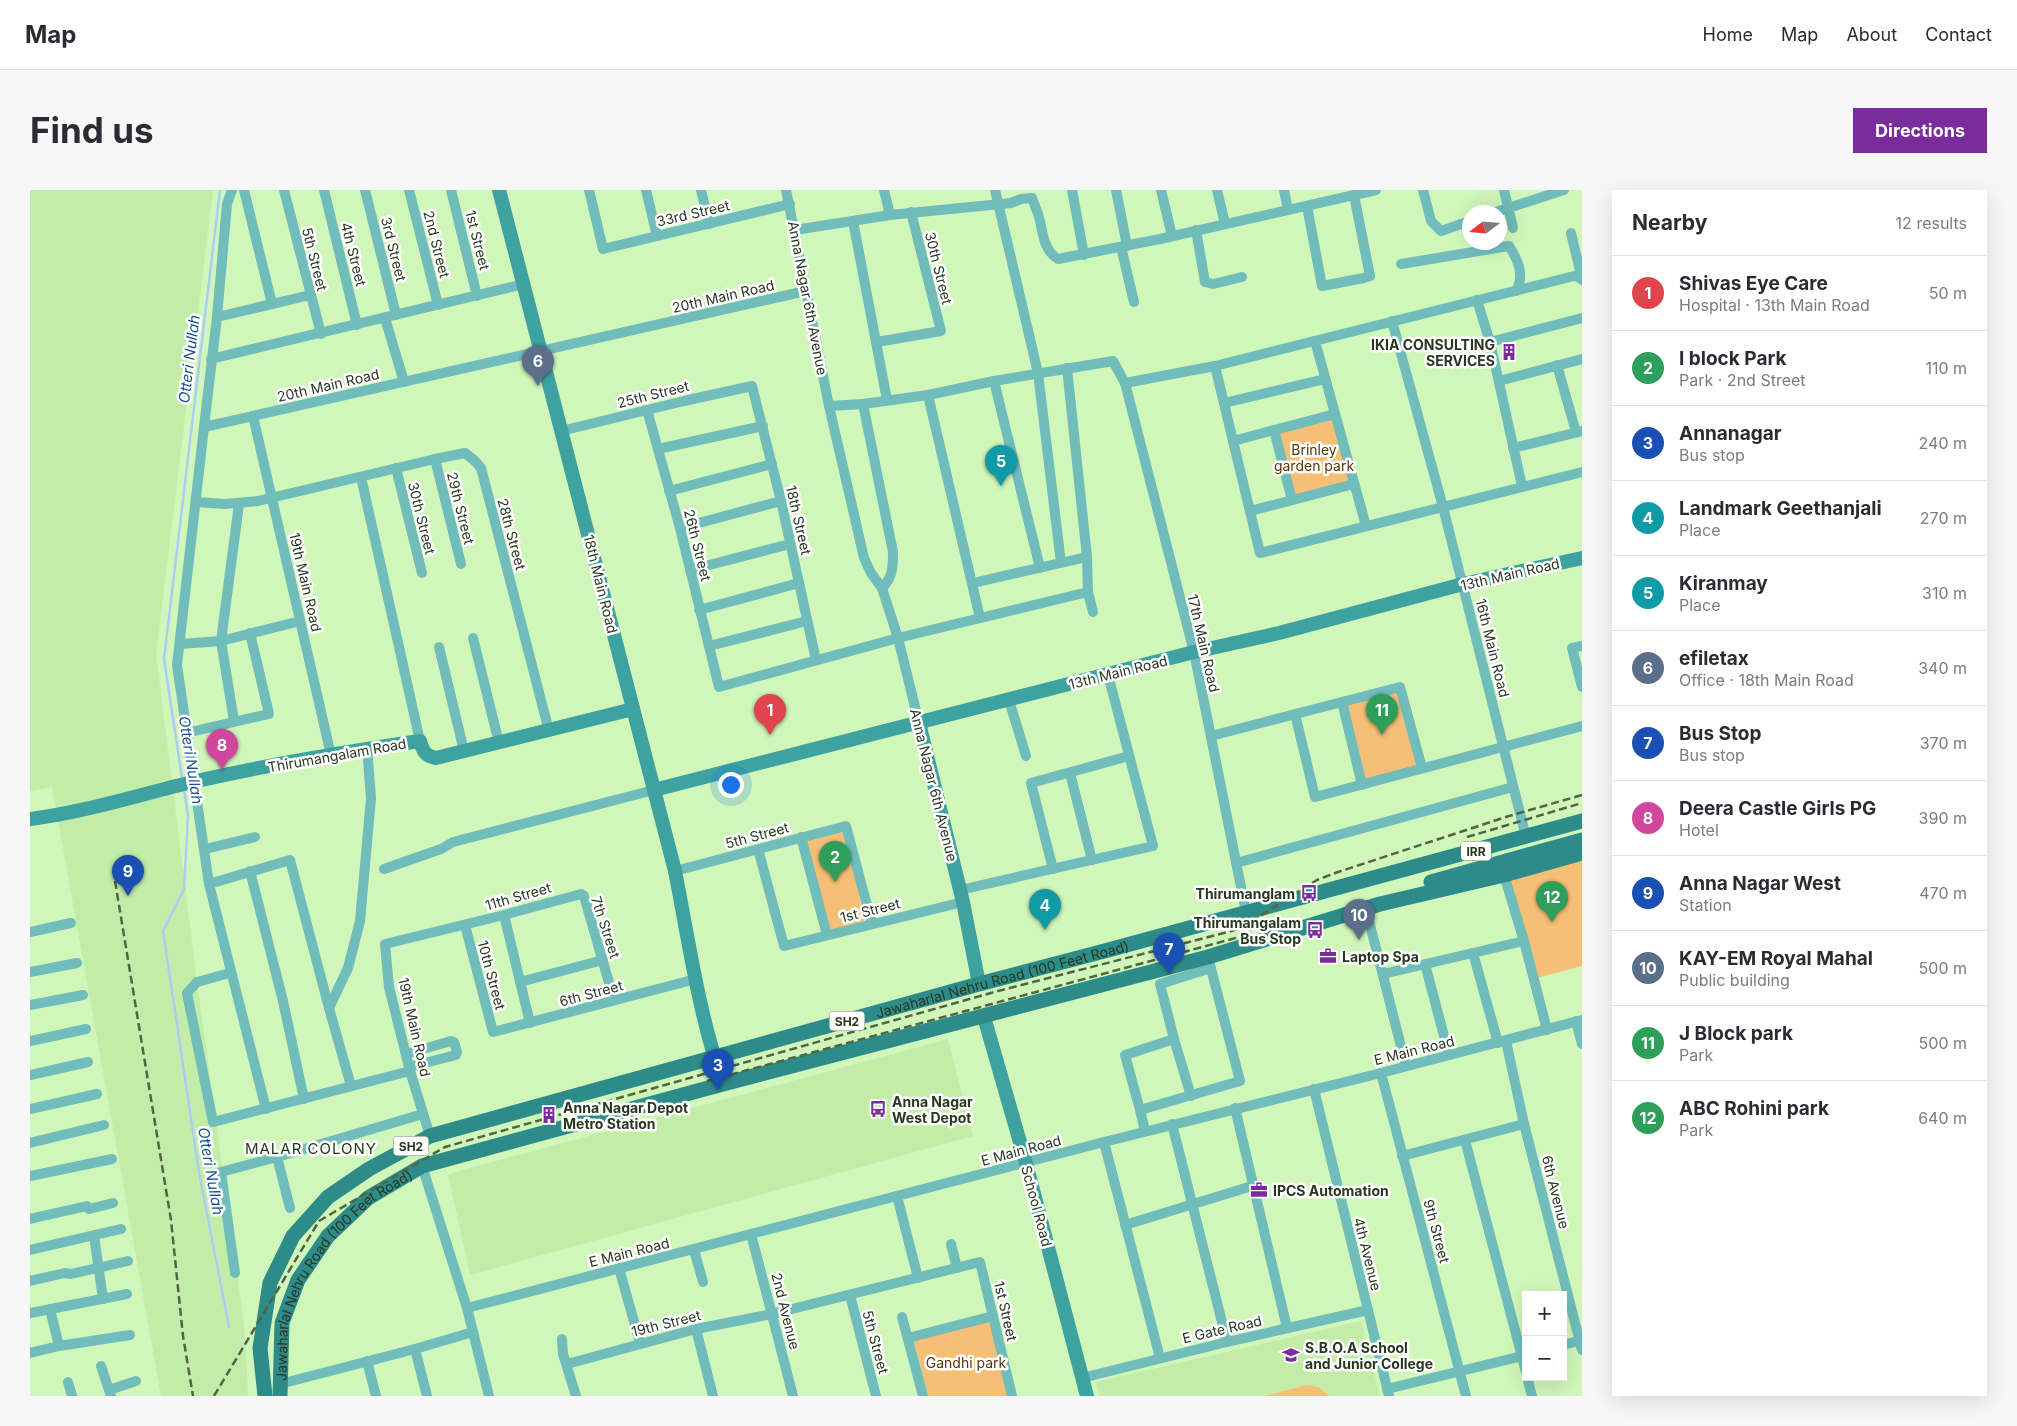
<!DOCTYPE html>
<meta charset="utf-8">
<style>
:root{--surface:#fff;--page:#f7f7f7;--text:#2b2b33;--muted:#7c7c81;--line:#e1e1e2;--accent:#7a2c9d}
body{margin:0;font-family:Inter,sans-serif;background:var(--page);color:var(--text)}
.controls{position:absolute;right:15px;bottom:15px;display:grid;overflow:hidden;border-radius:0px;box-shadow:0 5px 20px #0002}
.controls button{width:45px;height:45px;display:grid;place-items:center;padding:0;border:0;border-bottom:1px solid var(--line);background:var(--surface);color:var(--text);font:25px sans-serif}
.compass{position:absolute;left:1432px;top:15px;width:45px;height:45px;border-radius:50%;background:var(--surface);box-shadow:0 5px 20px #0002;rotate:254deg}
.you{position:absolute;left:700px;top:594px;width:18px;height:18px;margin:-12px;border:4px solid #fff;border-radius:50%;background:#1a73e8;box-shadow:0 0 0 8px #1a73e833}
.badge{display:grid;place-items:center;width:32px;height:32px;border-radius:50%;background:var(--accent);color:#fff;font-size:16px;font-weight:700}
.pin{position:absolute;translate:-50% -41px;filter:drop-shadow(0 1px 2px #0008)}
.pin::after{content:'';position:absolute;top:26px;width:18px;height:15px;background:inherit;clip-path:polygon(0 0,100% 0,50% 100%)}
.list{margin:0;padding:0;list-style:none}
h2{display:flex;justify-content:space-between;align-items:center;height:65px;margin:0;padding:0 20px;font-size:21px}
h2 small{font-size:16px;font-weight:400;color:var(--muted)}
.list li{display:grid;grid-template-columns:32px 1fr auto;gap:15px;align-items:center;box-sizing:border-box;height:75px;padding:0 20px;border-top:1px solid var(--line)}
.list b{display:block;font-size:19px;white-space:nowrap}
.list p{margin:0;font-size:16px;white-space:nowrap;color:var(--muted)}
.list em{font-size:16px;font-style:normal;color:var(--muted)}
.map{position:relative;flex:none;width:1552px;height:1206px;overflow:hidden;border-radius:0px}
header{display:flex;align-items:center;gap:30px;box-sizing:border-box;height:70px;padding:0 25px;background:var(--surface);border-bottom:1px solid var(--line)}
header strong{font-size:24px}
nav{display:flex;gap:28px;margin-inline-start:auto;font-size:18px}
.intro{display:flex;align-items:center;justify-content:space-between;box-sizing:border-box;height:120px;padding:0 30px}
h1{margin:0;font-size:35px}
.button{padding:12px 22px;border-radius:0px;background:var(--accent);color:#fff;font-size:18px;font-weight:700}
main{display:flex;gap:30px;padding:0 30px}
aside{flex:1;background:var(--surface);border-radius:0px;box-shadow:0 5px 20px #0002}
.map>svg:first-child{display:block}
.built{fill:#c4eca9}
.park{fill:#f6bf76}
.lines{fill:none;stroke-linecap:round;stroke-linejoin:round}
.stream{stroke:#abcdf5;stroke-width:2.5}
.street{stroke:#70bdbb;stroke-width:10}
.secondary{stroke:#3da2a0;stroke-width:14}
.primary{stroke:#2d8c8a;stroke-width:15}
.rail{stroke:#516544;stroke-width:2.5;stroke-dasharray:8 4;stroke-linecap:butt}
.labels{text-anchor:middle;dominant-baseline:central;stroke-width:5;stroke-linejoin:round;paint-order:stroke}
.shield{fill:#fff;stroke:#697363;stroke-width:1}
.shield-label{font-size:12px;font-weight:bold;fill:#293720}
.street-label{font-size:14px;fill:#293720;stroke:#fff}
.poi-label{font-size:14px;font-weight:bold;fill:#293720;stroke:#fff;text-anchor:start}
.park-label{font-size:14px;fill:#583700;stroke:#fff}
.water-label{font-size:15px;font-style:italic;fill:#155291;stroke:#fff}
.neighbourhood-label{font-size:15px;letter-spacing:1px;fill:#293720;stroke:#fff}
</style>
<header>
<strong>Map</strong>
<nav><a>Home</a><a>Map</a><a>About</a><a>Contact</a></nav>
</header>
<div class="intro"><h1>Find us</h1><a class="button">Directions</a></div>
<main>
<div class="map">
<svg width="1552" height="1206" viewBox="0 0 1552 1206">
<rect width="100%" height="100%" fill="#d1f6b9"/>
<g class="built">
<polygon points="0,0 183,0 126,464 167,792 215,1143 218,1206 131,1206 22,597 0,601"/>
<polygon points="918,849 943,946 440,1085 418,984"/>
<polygon points="1331,1131 1350,1206 1070,1206 1066,1192"/>
</g>
<g class="park">
<polygon points="1305,224 1324,294 1262,310 1244,240"/>
<polygon points="1370,497 1392,578 1332,595 1312,512"/>
<polygon points="817,642 835,736 797,745 771,647"/>
<polygon points="1552,667 1552,776 1507,788 1479,689"/>
<polygon points="961,1131 978,1206 898,1206 884,1151"/>
<polygon points="1276,1195 1289,1197 1299,1206 1235,1206"/>
</g>
<g class="lines">
<g class="stream">
<polyline points="152,588 134,469 190,0"/>
<polyline points="154,599 158,626 154,699 133,741 169,982 199,1137"/>
</g>
<g class="street">
<polyline points="214,0 242,114"/>
<polyline points="254,0 291,144"/>
<polyline points="294,0 327,135"/>
<polyline points="335,0 366,125"/>
<polyline points="379,0 408,115"/>
<polyline points="421,0 447,106"/>
<polyline points="559,0 573,59 760,14"/>
<polyline points="616,0 627,46"/>
<polyline points="671,0 679,34"/>
<path d="M756 0 799 216 833 214 863 362C863 377 863 387 852 398L868 448 889 533"/>
<polyline points="854,0 860,25"/>
<polyline points="965,0 1008,183 1031,373"/>
<polyline points="1042,0 1054,65"/>
<polyline points="1086,0 1097,56"/>
<polyline points="1131,0 1142,46"/>
<polyline points="1187,0 1195,34"/>
<polyline points="1254,0 1258,20"/>
<polyline points="1393,0 1401,31 1411,41 1440,31"/>
<polyline points="1474,0 1483,38"/>
<polyline points="1277,16 1292,96 1334,88 1340,86 1324,5"/>
<polyline points="1466,22 1534,0"/>
<polyline points="823,31 857,210"/>
<path d="M765 40 860 25 981 13 991 9 1002 8C1004 14 1007 20 1009 27 1013 42 1013 60 1028 69L1130 49 1346 0"/>
<polyline points="1166,40 1175,92 1183,94 1212,87"/>
<polyline points="1541,43 1552,89"/>
<polyline points="1091,57 1104,112"/>
<path d="M1371 74 1479 56C1488 70 1495 85 1486 101"/>
<polyline points="1447,110 1460,152 1492,296"/>
<polyline points="187,127 280,105"/>
<polyline points="355,128 374,192"/>
<polyline points="1362,131 1413,317 1496,647"/>
<polyline points="1285,151 1336,336"/>
<polyline points="847,152 911,141 881,22"/>
<polyline points="1460,152 1552,128"/>
<polyline points="181,169 494,94"/>
<polyline points="1527,175 1546,242"/>
<polyline points="1185,176 1230,363 1552,282"/>
<polyline points="964,191 1010,378"/>
<polyline points="1469,191 1552,169"/>
<polyline points="1095,193 1164,462 1216,722"/>
<polyline points="898,205 950,428"/>
<polyline points="1194,213 1295,189"/>
<polyline points="833,214 898,205 964,191 1083,171 1095,193 1185,176 1544,86 1549,87 1552,90"/>
<polyline points="799,216 834,368 841,383 852,398"/>
<polyline points="617,220 650,338 689,497 868,448 1058,402 1057,367 1037,178"/>
<polyline points="223,226 301,565"/>
<polyline points="174,237 187,127 197,14 202,0"/>
<polyline points="1244,240 1262,310"/>
<polyline points="531,241 654,211 722,196 751,311 786,470"/>
<polyline points="1203,251 1305,224"/>
<polyline points="1483,258 1552,241"/>
<polyline points="628,259 733,236"/>
<polyline points="405,269 431,374"/>
<polyline points="366,278 392,383"/>
<polyline points="331,287 390,551"/>
<polyline points="639,301 742,274"/>
<polyline points="166,312 195,314 228,311 405,269 435,263 445,271 451,278 519,541"/>
<polyline points="1220,321 1324,294"/>
<polyline points="650,338 751,311"/>
<polyline points="660,380 760,354"/>
<polyline points="943,393 1057,367"/>
<polyline points="1058,402 1063,422"/>
<polyline points="669,420 769,393"/>
<polyline points="443,448 469,553"/>
<polyline points="150,454 191,451 270,431"/>
<polyline points="679,456 777,431"/>
<polyline points="1552,456 1542,458 1552,497"/>
<polyline points="409,457 434,561"/>
<polyline points="979,510 996,566"/>
<polyline points="1312,512 1332,595"/>
<polyline points="1265,524 1285,607 1552,536"/>
<polyline points="204,531 191,451 209,314"/>
<polyline points="156,543 239,524 220,443"/>
<polyline points="1181,546 1370,497 1392,578"/>
<polyline points="1040,583 1062,670"/>
<polyline points="771,647 797,745"/>
<polyline points="175,659 225,647"/>
<polyline points="728,659 754,756 933,712"/>
<polyline points="1206,673 1483,597"/>
<polyline points="354,679 411,659 423,652 624,600"/>
<polyline points="1023,679 1001,593 1099,566"/>
<polyline points="220,681 253,811 274,909"/>
<polyline points="645,681 816,636 842,734"/>
<polyline points="1474,685 1494,751 1517,840"/>
<polyline points="179,694 260,670 299,818"/>
<polyline points="930,700 1123,656 1078,485"/>
<polyline points="1336,719 1376,876"/>
<polyline points="474,725 500,833"/>
<polyline points="435,735 463,842 666,789"/>
<polyline points="0,742 41,733"/>
<polyline points="1443,763 1468,853"/>
<polyline points="1395,774 1419,865"/>
<polyline points="0,782 47,773"/>
<polyline points="200,783 167,792 157,803 183,932 380,881"/>
<polyline points="1353,784 1494,751"/>
<polyline points="490,792 573,770"/>
<polyline points="0,815 53,805"/>
<polyline points="1546,831 1552,854"/>
<polyline points="1144,849 1161,906"/>
<polyline points="0,851 56,839"/>
<polyline points="1476,851 1494,934 1552,1160"/>
<polyline points="376,864 421,851 424,852 427,862 426,865 379,877"/>
<polyline points="1351,883 1436,1206"/>
<polyline points="0,885 58,872"/>
<polyline points="321,896 299,818 318,778 330,731 341,608 337,558"/>
<polyline points="1284,899 1359,1206"/>
<polyline points="1205,918 1257,1138"/>
<polyline points="0,919 67,904"/>
<polyline points="236,919 179,694 147,475 174,237 776,101"/>
<polyline points="1110,920 1095,865 1144,849 1130,794 1181,778"/>
<polyline points="1142,934 1197,1152"/>
<polyline points="1115,941 1110,920 1210,891 1178,767"/>
<polyline points="400,946 380,881 359,797 355,754 474,725 551,704 554,706 584,810"/>
<polyline points="1435,950 1496,1182"/>
<polyline points="1074,952 1130,1168"/>
<polyline points="0,953 74,935"/>
<polyline points="1372,966 1494,934"/>
<polyline points="392,976 437,1118 459,1206"/>
<polyline points="0,986 82,969"/>
<polyline points="867,1006 888,1088"/>
<polyline points="260,1018 247,967 393,924"/>
<polyline points="0,1029 57,1016 59,1019 83,1013"/>
<polyline points="1095,1035 1222,996"/>
<polyline points="721,1044 763,1206"/>
<polyline points="64,1046 73,1109"/>
<polyline points="921,1054 927,1078"/>
<polyline points="0,1060 91,1039"/>
<polyline points="664,1060 673,1092"/>
<polyline points="589,1078 610,1153"/>
<polyline points="205,1083 191,982 247,967"/>
<polyline points="0,1091 35,1083 41,1084 98,1071"/>
<polyline points="820,1105 846,1206"/>
<polyline points="437,1118 1074,952 1351,883 1552,830"/>
<polyline points="20,1119 29,1156"/>
<polyline points="0,1123 97,1104"/>
<polyline points="872,1127 893,1206"/>
<polyline points="666,1139 683,1206"/>
<polyline points="878,1148 963,1126"/>
<polyline points="532,1149 533,1164 546,1206"/>
<polyline points="1533,1155 1552,1150"/>
<polyline points="385,1159 397,1206"/>
<polyline points="0,1163 29,1156 100,1145"/>
<polyline points="337,1171 346,1206"/>
<polyline points="537,1174 666,1139 742,1124 950,1072 982,1206"/>
<polyline points="71,1176 81,1206"/>
<polyline points="1497,1187 1502,1206"/>
<polyline points="1052,1188 1197,1152 1338,1120"/>
<polyline points="38,1192 42,1206"/>
<polyline points="250,1194 385,1159 443,1142"/>
<polyline points="1357,1199 1496,1165"/>
<polyline points="79,1200 106,1191"/>
</g>
<g class="secondary">
<path d="M469 0 645 681C659 752 669 825 693 894"/>
<polyline points="889,533 933,712 949,794"/>
<polyline points="624,600 1164,462 1249,443 1433,394 1552,368"/>
<path d="M0 629C55 622 108 605 162 592 237 575 314 562 390 551 393 561 395 566 406 568L603 519"/>
<polyline points="954,827 996,973 1057,1206"/>
</g>
<g class="primary">
<polyline points="1401,692 1552,650"/>
<path id="s1" d="M235 1206 230 1158 240 1093 263 1046 298 1007 339 979 400 946 949 794 1082 759 1552 631"/>
<path id="s2" d="M250 1206 252 1133 268 1090 298 1046 338 1008 392 976 693 894 1178 767 1350 714 1474 685 1552 663"/>
</g>
<g class="rail">
<polyline points="1437,647 1552,613"/>
<polyline points="85,691 141,1030 153,1146 163,1206"/>
<polyline points="677,891 1213,746 1224,737"/>
<polyline points="184,1206 289,1031 415,957 968,801 1198,742 1211,738 1287,690 1308,682 1479,626 1552,605"/>
</g>
</g>
<defs>
<g id="building-bare" transform="scale(1.35)"><path d="M-4-6H4V6H1V3H-1V6H-4ZM-2.5-4.3h1.7v1.8h-1.7ZM.8-4.3h1.7v1.8H.8ZM-2.5-1h1.7V.8h-1.7ZM.8-1h1.7V.8H.8Z" fill="#7a2c9d" stroke="#fff" stroke-width="2.5" paint-order="stroke"/></g>
<g id="bus-bare" transform="scale(1.35)"><path d="M-5-6H5V4H4V6H2V4H-2V6H-4V4H-5ZM-3.5-4V0h7V-4ZM-3.5 1.2v1.5H-2V1.2ZM2 1.2v1.5H3.5V1.2Z" fill="#7a2c9d" stroke="#fff" stroke-width="2.5" paint-order="stroke"/></g>
<g id="office-bare" transform="scale(1.35)"><path d="M-6-3h4V-5.5h4V-3h4V5H-6ZM-1-4.5V-3h2v-1.5ZM-6 0V1H6V0Z" fill="#7a2c9d" stroke="#fff" stroke-width="2.5" paint-order="stroke"/></g>
<g id="school-bare" transform="scale(1.35)"><path d="M0-5L7-2L0 1L-7-2ZM-4 1L0 2.5L4 1V4Q0 6-4 4Z" fill="#7a2c9d" stroke="#fff" stroke-width="2.5" paint-order="stroke"/></g>
</defs>
<g fill-rule="evenodd">
<use href="#building-bare" x="1479" y="162"/>
<use href="#bus-bare" x="1279" y="703"/>
<use href="#bus-bare" x="1285" y="740"/>
<use href="#office-bare" x="1298" y="766"/>
<use href="#bus-bare" x="848" y="919"/>
<use href="#building-bare" x="519" y="925"/>
<use href="#office-bare" x="1229" y="1000"/>
<use href="#school-bare" x="1261" y="1165"/>
</g>
<g class="labels">
<g class="shield">
<rect x="1431" y="651.5" width="30" height="19" rx="4"/>
<rect x="799.5" y="821.5" width="35" height="19" rx="4"/>
<rect x="363.5" y="946.5" width="35" height="19" rx="4"/>
</g>
<g class="shield-label">
<text x="1446" y="661">IRR</text>
<text x="817" y="831">SH2</text>
<text x="381" y="956">SH2</text>
</g>
<g class="street-label">
<text transform="translate(663 23) rotate(-13)">33rd Street</text>
<text transform="translate(448 50) rotate(76)">1st Street</text>
<text transform="translate(407 54) rotate(76)">2nd Street</text>
<text transform="translate(364 59) rotate(76)">3rd Street</text>
<text transform="translate(324 64) rotate(76)">4th Street</text>
<text transform="translate(285 69) rotate(76)">5th Street</text>
<text transform="translate(909 78) rotate(76)">30th Street</text>
<text transform="translate(693 106) rotate(-13)">20th Main Road</text>
<text transform="translate(778 108) rotate(79)">Anna Nagar 6th Avenue</text>
<text transform="translate(298 195) rotate(-13)">20th Main Road</text>
<text transform="translate(623 204) rotate(-14)">25th Street</text>
<text transform="translate(431 318) rotate(76)">29th Street</text>
<text transform="translate(392 328) rotate(76)">30th Street</text>
<text transform="translate(769 330) rotate(77)">18th Street</text>
<text transform="translate(482 344) rotate(75)">28th Street</text>
<text transform="translate(668 355) rotate(76)">26th Street</text>
<text transform="translate(1480 384) rotate(-13)">13th Main Road</text>
<text transform="translate(276 392) rotate(77)">19th Main Road</text>
<text transform="translate(571 394) rotate(76)">18th Main Road</text>
<text transform="translate(1174 453) rotate(77)">17th Main Road</text>
<text transform="translate(1463 458) rotate(76)">16th Main Road</text>
<text transform="translate(1088 482) rotate(-14)">13th Main Road</text>
<text transform="translate(307 565) rotate(-10)">Thirumangalam Road</text>
<text transform="translate(904 595) rotate(76)">Anna Nagar 6th Avenue</text>
<text transform="translate(727 645) rotate(-15)">5th Street</text>
<text transform="translate(488 706) rotate(-16)">11th Street</text>
<text transform="translate(840 720) rotate(-14)">1st Street</text>
<text transform="translate(576 737) rotate(72)">7th Street</text>
<text transform="translate(462 785) rotate(75)">10th Street</text>
<text stroke="none"><textPath href="#s1" startOffset="931">Jawaharlal Nehru Road (100 Feet Road)</textPath></text>
<text transform="translate(561 803) rotate(-15)">6th Street</text>
<text transform="translate(385 837) rotate(77)">19th Main Road</text>
<text transform="translate(1384 860) rotate(-14)">E Main Road</text>
<text transform="translate(991 960) rotate(-15)">E Main Road</text>
<text transform="translate(1526 1002) rotate(76)">6th Avenue</text>
<text transform="translate(1007 1016) rotate(75)">School Road</text>
<text transform="translate(1407 1041) rotate(75)">9th Street</text>
<text transform="translate(599 1062) rotate(-14)">E Main Road</text>
<text transform="translate(1338 1064) rotate(76)">4th Avenue</text>
<text stroke="none"><textPath href="#s2" startOffset="146">Jawaharlal Nehru Road (100 Feet Road)</textPath></text>
<text transform="translate(756 1121) rotate(76)">2nd Avenue</text>
<text transform="translate(976 1121) rotate(77)">1st Street</text>
<text transform="translate(636 1133) rotate(-14)">19th Street</text>
<text transform="translate(1192 1139) rotate(-13)">E Gate Road</text>
<text transform="translate(846 1152) rotate(75)">5th Street</text>
</g>
<g class="poi-label">
<text x="1465" y="154" text-anchor="end">IKIA CONSULTING<tspan x="1465" dy="16">SERVICES</tspan></text>
<text x="1265" y="703" text-anchor="end">Thirumanglam</text>
<text x="1271" y="732" text-anchor="end">Thirumangalam<tspan x="1271" dy="16">Bus Stop</tspan></text>
<text x="1312" y="766">Laptop Spa</text>
<text x="862" y="911">Anna Nagar<tspan x="862" dy="16">West Depot</tspan></text>
<text x="533" y="917">Anna Nagar Depot<tspan x="533" dy="16">Metro Station</tspan></text>
<text x="1243" y="1000">IPCS Automation</text>
<text x="1275" y="1157">S.B.O.A School<tspan x="1275" dy="16">and Junior College</tspan></text>
</g>
<g class="park-label">
<text x="1284" y="259">Brinley<tspan x="1284" dy="16">garden park</tspan></text>
<text x="936" y="1172">Gandhi park</text>
</g>
<g class="water-label">
<text transform="translate(159 169) rotate(-83)">Otteri Nullah</text>
<text transform="translate(161 570) rotate(81)">Otteri Nullah</text>
<text transform="translate(181 981) rotate(80)">Otteri Nullah</text>
</g>
<g class="neighbourhood-label">
<text x="281" y="958">MALAR COLONY</text>
</g>
</g>
</svg>
<div class="controls">
<button>+</button>
<button>−</button>
</div>
<svg class="compass" viewBox="-18 -18 36 36"><path d="M0-13l5 13h-10z" fill="#e53935"/><path d="M0 13l5-13h-10z" fill="#7c7c81"/></svg>
<div class="you"></div>
<div class="pin badge" style="left:740px;top:545px;background:#e0444e">1</div>
<div class="pin badge" style="left:805px;top:692px;background:#2e9e5b">2</div>
<div class="pin badge" style="left:688px;top:900px;background:#1a4fb4">3</div>
<div class="pin badge" style="left:1015px;top:740px;background:#0f9aa8">4</div>
<div class="pin badge" style="left:971px;top:296px;background:#0f9aa8">5</div>
<div class="pin badge" style="left:508px;top:196px;background:#5c6f8a">6</div>
<div class="pin badge" style="left:1139px;top:784px;background:#1a4fb4">7</div>
<div class="pin badge" style="left:192px;top:580px;background:#d1479c">8</div>
<div class="pin badge" style="left:98px;top:706px;background:#1a4fb4">9</div>
<div class="pin badge" style="left:1329px;top:750px;background:#5c6f8a">10</div>
<div class="pin badge" style="left:1352px;top:545px;background:#2e9e5b">11</div>
<div class="pin badge" style="left:1522px;top:732px;background:#2e9e5b">12</div>
</div>
<aside>
<h2>Nearby<small>12 results</small></h2>
<ul class="list">
<li><span class="badge" style="background:#e0444e">1</span><div><b>Shivas Eye Care</b><p>Hospital · 13th Main Road</p></div><em>50 m</em></li>
<li><span class="badge" style="background:#2e9e5b">2</span><div><b>I block Park</b><p>Park · 2nd Street</p></div><em>110 m</em></li>
<li><span class="badge" style="background:#1a4fb4">3</span><div><b>Annanagar</b><p>Bus stop</p></div><em>240 m</em></li>
<li><span class="badge" style="background:#0f9aa8">4</span><div><b>Landmark Geethanjali</b><p>Place</p></div><em>270 m</em></li>
<li><span class="badge" style="background:#0f9aa8">5</span><div><b>Kiranmay</b><p>Place</p></div><em>310 m</em></li>
<li><span class="badge" style="background:#5c6f8a">6</span><div><b>efiletax</b><p>Office · 18th Main Road</p></div><em>340 m</em></li>
<li><span class="badge" style="background:#1a4fb4">7</span><div><b>Bus Stop</b><p>Bus stop</p></div><em>370 m</em></li>
<li><span class="badge" style="background:#d1479c">8</span><div><b>Deera Castle Girls PG</b><p>Hotel</p></div><em>390 m</em></li>
<li><span class="badge" style="background:#1a4fb4">9</span><div><b>Anna Nagar West</b><p>Station</p></div><em>470 m</em></li>
<li><span class="badge" style="background:#5c6f8a">10</span><div><b>KAY-EM Royal Mahal</b><p>Public building</p></div><em>500 m</em></li>
<li><span class="badge" style="background:#2e9e5b">11</span><div><b>J Block park</b><p>Park</p></div><em>500 m</em></li>
<li><span class="badge" style="background:#2e9e5b">12</span><div><b>ABC Rohini park</b><p>Park</p></div><em>640 m</em></li>
</ul>
</aside>
</main>
